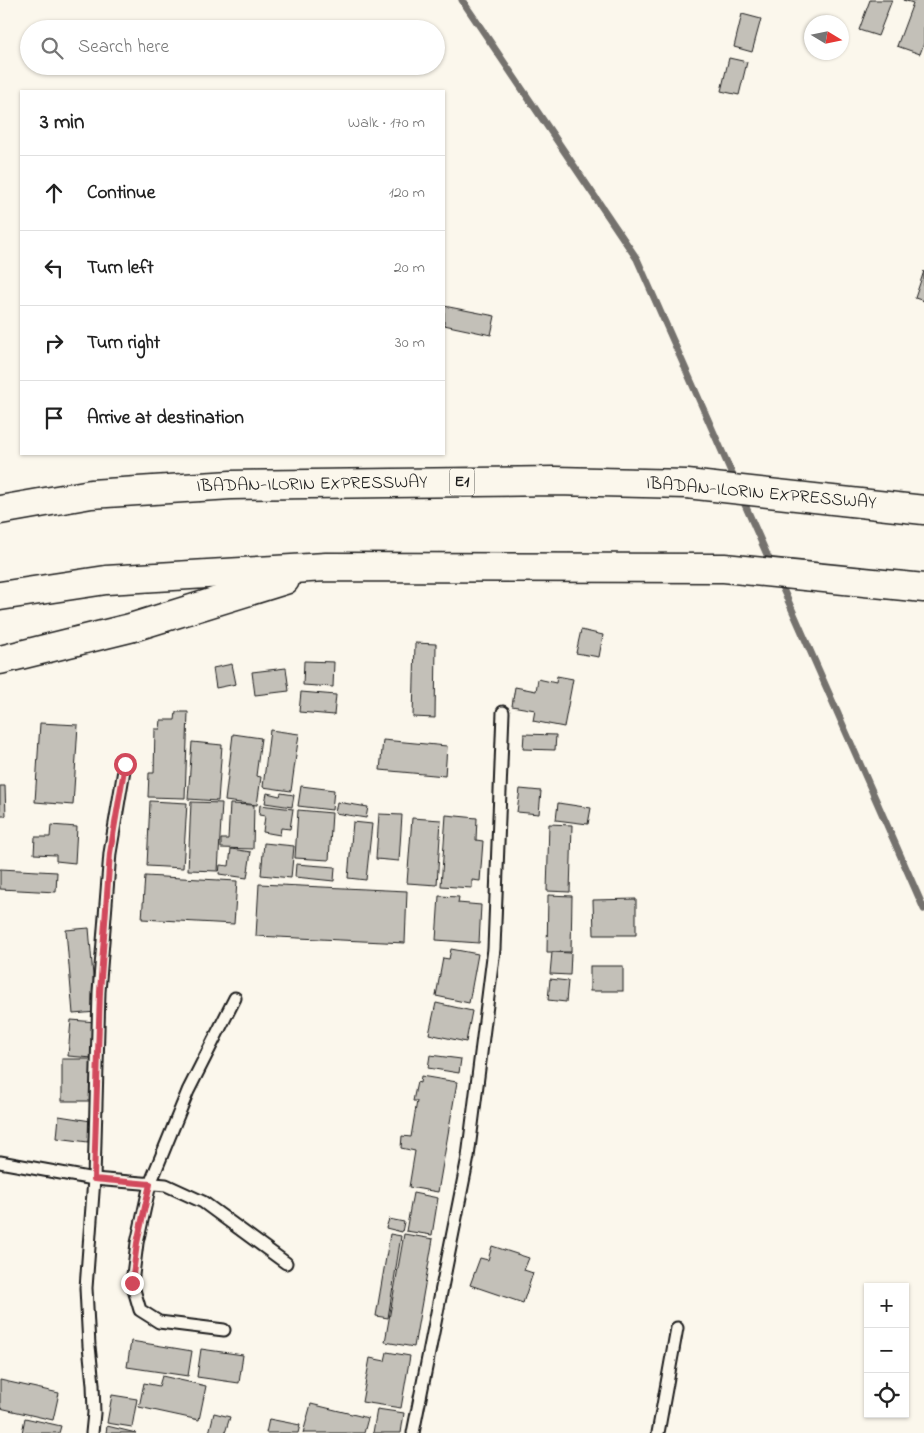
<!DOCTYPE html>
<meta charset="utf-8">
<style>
:root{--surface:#fff;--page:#f6f6f6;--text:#222;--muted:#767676;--line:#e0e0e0}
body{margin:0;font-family:"Indie Flower",sans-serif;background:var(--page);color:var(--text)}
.controls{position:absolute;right:15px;bottom:15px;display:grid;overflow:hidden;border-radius:0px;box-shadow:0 1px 4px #0004}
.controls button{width:45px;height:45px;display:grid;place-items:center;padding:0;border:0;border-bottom:1px solid var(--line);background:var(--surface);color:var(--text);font:25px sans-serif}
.compass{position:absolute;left:804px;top:15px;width:45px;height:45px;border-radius:50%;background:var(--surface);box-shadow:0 1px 4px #0004;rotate:100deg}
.stop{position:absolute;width:15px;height:15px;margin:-11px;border:4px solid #d1495b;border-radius:50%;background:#fff}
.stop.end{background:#d1495b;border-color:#fff;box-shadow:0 1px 5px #0008}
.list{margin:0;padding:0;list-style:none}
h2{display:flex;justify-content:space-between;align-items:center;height:65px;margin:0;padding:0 20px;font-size:21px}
h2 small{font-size:16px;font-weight:400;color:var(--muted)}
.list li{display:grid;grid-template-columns:32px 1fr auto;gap:15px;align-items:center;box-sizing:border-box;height:75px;padding:0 20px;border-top:1px solid var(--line)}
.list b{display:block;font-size:19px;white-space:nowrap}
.list em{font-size:16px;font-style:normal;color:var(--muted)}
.icon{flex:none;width:28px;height:28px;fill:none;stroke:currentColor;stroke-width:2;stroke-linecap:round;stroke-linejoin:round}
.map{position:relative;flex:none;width:924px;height:1433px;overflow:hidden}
.search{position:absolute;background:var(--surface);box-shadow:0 1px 4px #0004;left:20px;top:20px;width:425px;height:55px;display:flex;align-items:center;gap:12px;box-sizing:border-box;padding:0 18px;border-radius:28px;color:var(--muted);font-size:19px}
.panel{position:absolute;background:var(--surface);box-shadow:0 1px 4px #0004;left:20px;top:90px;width:425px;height:365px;border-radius:0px}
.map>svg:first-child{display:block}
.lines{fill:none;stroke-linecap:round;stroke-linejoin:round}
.stream{stroke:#74726e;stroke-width:7}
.building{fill:#c3c0b8;stroke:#1c1c1c}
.service-casing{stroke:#1c1c1c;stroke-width:15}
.motorway-casing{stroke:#1c1c1c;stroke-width:31}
.service{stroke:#fbf7ec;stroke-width:11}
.motorway{stroke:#fbf7ec;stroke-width:28}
.route{stroke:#d1495b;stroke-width:6}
.labels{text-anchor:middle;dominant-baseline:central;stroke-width:4.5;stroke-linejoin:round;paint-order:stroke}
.shield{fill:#fbf7ec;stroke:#5f5e5a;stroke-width:1}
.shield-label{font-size:16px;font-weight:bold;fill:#1c1c1c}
.street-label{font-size:18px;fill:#1c1c1c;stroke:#fbf7ec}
</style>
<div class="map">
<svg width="924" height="1433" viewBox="0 0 924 1433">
<rect width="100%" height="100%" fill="#fbf7ec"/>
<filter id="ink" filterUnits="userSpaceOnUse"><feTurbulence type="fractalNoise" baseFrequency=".02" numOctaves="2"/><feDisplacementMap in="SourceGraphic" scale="10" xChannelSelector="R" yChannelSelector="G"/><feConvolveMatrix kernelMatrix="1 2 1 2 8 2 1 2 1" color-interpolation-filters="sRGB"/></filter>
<g filter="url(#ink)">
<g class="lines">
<g class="stream">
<polyline points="462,0 637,259 736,483"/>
<polyline points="742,498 772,566"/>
<polyline points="779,580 924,909"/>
</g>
</g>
<g class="building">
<polygon points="870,0 892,0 878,36 859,30"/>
<polygon points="903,0 924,0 924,43 920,54 897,46 913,3"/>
<polygon points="742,14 761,19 752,52 734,47"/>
<polygon points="729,58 747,62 739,95 721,91"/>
<polygon points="924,271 924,301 915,298"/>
<polygon points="444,306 495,316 491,335 444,325"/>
<polygon points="581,630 603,635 599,657 576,653"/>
<polygon points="415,643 436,644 435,718 413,717"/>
<polygon points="304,661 334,662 333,687 303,685"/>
<polygon points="232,664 236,684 216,688 213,668"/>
<polygon points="286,668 289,691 255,695 252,672"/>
<polygon points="557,676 573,679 564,727 533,721 535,710 512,706 515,687 536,691 538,679 556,683"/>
<polygon points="301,692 336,695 334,715 299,712"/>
<polygon points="176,712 188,712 185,798 148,797 149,773 154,773 155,729 160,729 161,720 175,720"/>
<polygon points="40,723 78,725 73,805 35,802"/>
<polygon points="270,730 299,734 291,791 263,787"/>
<polygon points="233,734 261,738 256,776 261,777 257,805 225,801"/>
<polygon points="524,734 556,735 555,750 523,749"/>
<polygon points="383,740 447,746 445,776 380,770"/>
<polygon points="192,742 222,745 218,801 188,799"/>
<polygon points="0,786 5,786 6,816 0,816"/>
<polygon points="301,786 334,790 332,810 298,806"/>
<polygon points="520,789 541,791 539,814 517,812"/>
<polygon points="267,793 280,796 281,793 294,795 292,807 265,803"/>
<polygon points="150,801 187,803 183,868 147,866"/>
<polygon points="191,802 222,803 218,871 188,870"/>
<polygon points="337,802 368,807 366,818 335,813"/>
<polygon points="558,803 591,808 588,824 556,820"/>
<polygon points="230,804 254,805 253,849 221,848 221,839 228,839"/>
<polygon points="260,805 293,809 290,829 281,828 280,835 263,832 265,816 259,815"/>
<polygon points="298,810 332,813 329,860 295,858"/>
<polygon points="379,814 402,815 399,861 376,859"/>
<polygon points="446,815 477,818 476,840 483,841 480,881 472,880 472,888 441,886"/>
<polygon points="412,818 441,820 437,885 407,883"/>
<polygon points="353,822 372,824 366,880 348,878"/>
<polygon points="549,824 572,825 570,892 547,891"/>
<polygon points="51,825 77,827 75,863 56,861 56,855 34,854 35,837 50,837"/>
<polygon points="264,843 294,846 291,878 261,875"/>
<polygon points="231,849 251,852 247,878 219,874 220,865 229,866"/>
<polygon points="296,864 335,867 334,881 295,877"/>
<polygon points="0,869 57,872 56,892 0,889"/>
<polygon points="145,876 237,881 234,924 142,919"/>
<polygon points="259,884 407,891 405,943 256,936"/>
<polygon points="548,895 572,896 571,952 547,952"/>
<polygon points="439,896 459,897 458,903 481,905 479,943 436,940"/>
<polygon points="636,899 636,935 594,935 593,900"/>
<polygon points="89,928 96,1012 73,1014 66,930"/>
<polygon points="451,949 478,954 469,1003 436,996 443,958 449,959"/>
<polygon points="552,952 571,953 570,975 550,974"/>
<rect x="590" y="966" width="33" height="25"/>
<polygon points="550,979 568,981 566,1002 548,1000"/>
<polygon points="436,1003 472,1011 466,1042 429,1034"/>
<polygon points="71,1020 96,1022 93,1058 68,1056"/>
<polygon points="430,1055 461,1059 459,1073 428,1068"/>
<rect x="62" y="1059" width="29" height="42"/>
<polygon points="421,1076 457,1082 438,1192 409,1187 415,1151 401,1148 402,1136 411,1137 417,1101 413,1101 417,1082 420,1083"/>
<polygon points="59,1116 91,1121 88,1142 57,1138"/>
<polygon points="413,1193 438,1198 432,1235 406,1231"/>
<polygon points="389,1219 404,1222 402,1232 386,1228"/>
<polygon points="390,1234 401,1236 388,1318 376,1316"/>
<polygon points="404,1234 433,1239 414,1347 385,1342"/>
<polygon points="492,1246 529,1258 524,1270 533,1273 523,1303 470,1285 480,1258 488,1260"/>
<polygon points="131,1341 192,1351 188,1376 127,1367"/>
<polygon points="201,1349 243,1355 239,1383 197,1377"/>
<polygon points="387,1352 410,1356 401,1408 362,1402 370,1358 385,1361"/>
<polygon points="162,1376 206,1386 199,1420 139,1407 144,1383 159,1386"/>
<polygon points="0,1380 59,1393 53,1420 0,1408"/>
<polygon points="112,1395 137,1399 132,1427 107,1423"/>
<polygon points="311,1404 368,1418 364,1433 303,1433"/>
<polygon points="377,1409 404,1413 401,1433 373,1433"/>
<polygon points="214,1413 230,1417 225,1433 209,1433"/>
<polygon points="25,1418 61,1426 59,1433 22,1433"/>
<polygon points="269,1419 300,1425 298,1433 266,1433"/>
<polygon points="107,1426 136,1433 106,1433"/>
</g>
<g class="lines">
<g class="service-casing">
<g id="service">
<polyline points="0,1162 94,1179 166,1185 203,1202 286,1263"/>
<polyline points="224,1330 159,1322 140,1310 132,1283 137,1243 150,1184 188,1091 235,998"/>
<polyline points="92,1433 94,1413 93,1384 89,1346 86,1288 94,1179 99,992 110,853 125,764"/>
<polyline points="413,1433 468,1157 494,949 503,712"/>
<polyline points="658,1433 677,1328"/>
</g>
</g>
<g class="motorway-casing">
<g id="motorway">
<polyline points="0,510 91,494 231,485 555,481 687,484 924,510"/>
<polyline points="0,596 106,580 326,567 724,568 924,588"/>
<polyline points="0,660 130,628 285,580"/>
</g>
</g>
<use href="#service" class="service"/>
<use href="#motorway" class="motorway"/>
</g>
</g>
<g class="lines" filter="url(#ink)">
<polyline class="route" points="125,764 110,853 100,992 94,1179 150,1184 137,1243 132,1283"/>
</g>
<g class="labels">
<rect class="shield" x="449.5" y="468.5" width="25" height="27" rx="4"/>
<g class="shield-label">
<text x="462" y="482">E1</text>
</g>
<g class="street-label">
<text transform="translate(312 485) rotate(-1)">IBADAN-ILORIN EXPRESSWAY</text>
<text transform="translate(761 494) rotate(5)">IBADAN-ILORIN EXPRESSWAY</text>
</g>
</g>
</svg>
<div class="controls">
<button>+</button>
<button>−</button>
<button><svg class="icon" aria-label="locate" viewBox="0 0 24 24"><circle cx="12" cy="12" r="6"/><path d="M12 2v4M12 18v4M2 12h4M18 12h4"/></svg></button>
</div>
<svg class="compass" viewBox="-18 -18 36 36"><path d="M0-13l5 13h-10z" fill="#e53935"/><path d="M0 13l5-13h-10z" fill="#767676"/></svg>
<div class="stop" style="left:125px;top:764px"></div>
<div class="stop end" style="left:132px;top:1283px"></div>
<div class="search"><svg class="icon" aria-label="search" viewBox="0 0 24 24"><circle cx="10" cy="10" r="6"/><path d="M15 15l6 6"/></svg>Search here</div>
<section class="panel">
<h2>3 min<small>Walk · 170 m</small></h2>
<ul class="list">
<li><svg class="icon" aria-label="ahead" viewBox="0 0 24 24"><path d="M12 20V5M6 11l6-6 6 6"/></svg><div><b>Continue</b></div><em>120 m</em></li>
<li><svg class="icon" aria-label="left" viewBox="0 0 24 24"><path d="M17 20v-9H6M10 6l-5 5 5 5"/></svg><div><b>Turn left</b></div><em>20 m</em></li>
<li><svg class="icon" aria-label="right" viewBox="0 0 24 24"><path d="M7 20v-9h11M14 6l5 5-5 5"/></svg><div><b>Turn right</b></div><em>30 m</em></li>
<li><svg class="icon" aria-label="arrive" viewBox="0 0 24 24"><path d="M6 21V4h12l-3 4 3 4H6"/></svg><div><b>Arrive at destination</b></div></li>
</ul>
</section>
</div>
